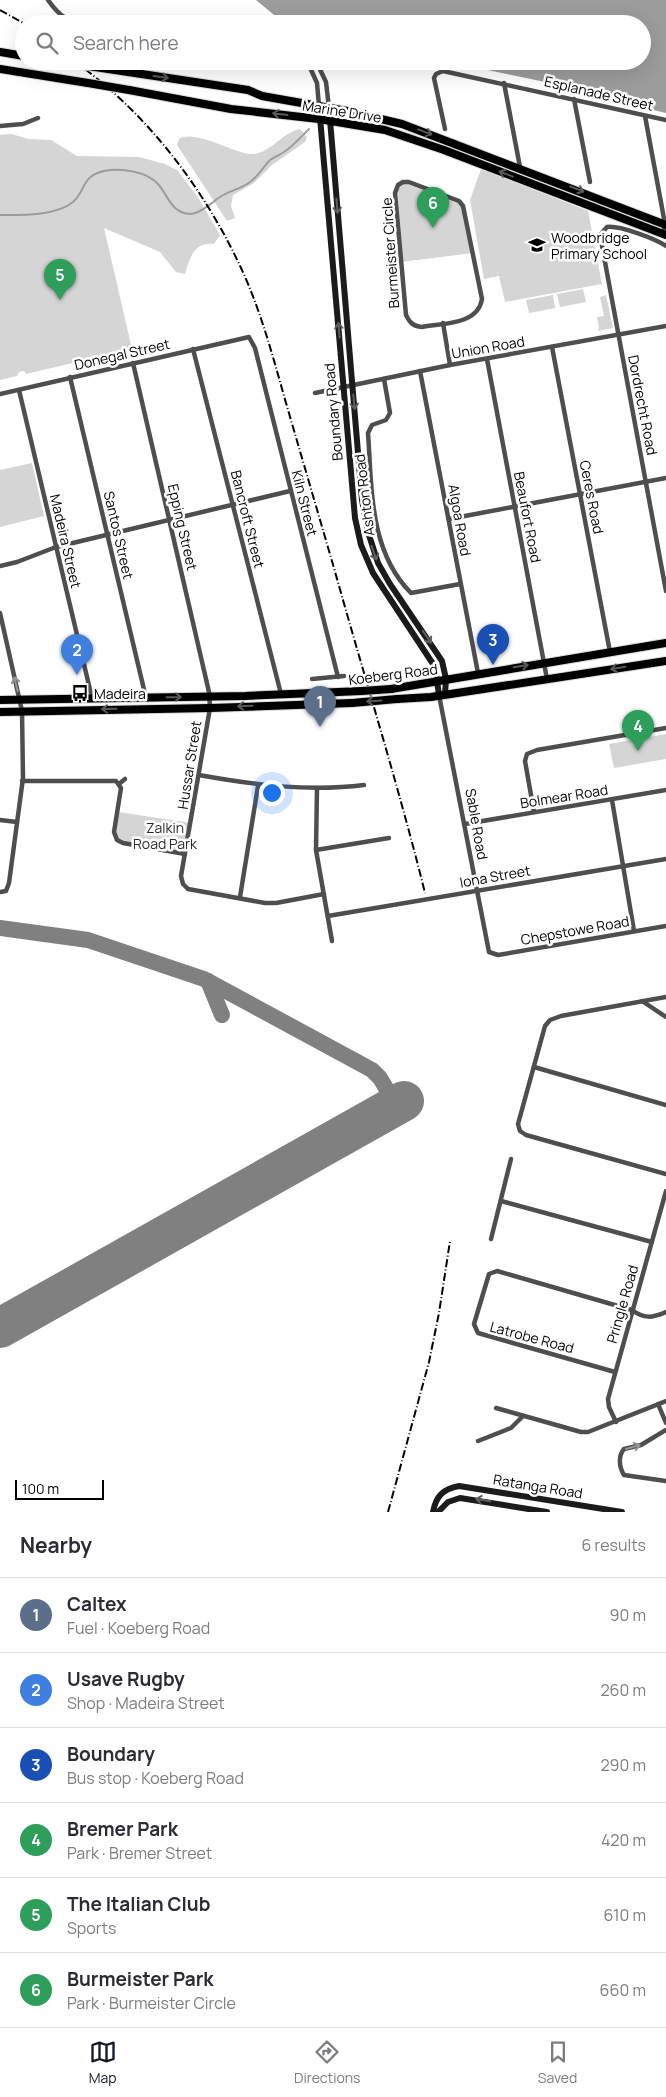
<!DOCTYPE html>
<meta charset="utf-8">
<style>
:root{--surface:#fff;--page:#f2f2f3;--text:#2b2b33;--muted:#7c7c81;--line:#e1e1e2;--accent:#111827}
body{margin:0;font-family:Manrope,sans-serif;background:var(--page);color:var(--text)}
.scale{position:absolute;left:15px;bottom:12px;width:89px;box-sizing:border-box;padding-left:5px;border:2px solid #000;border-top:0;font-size:14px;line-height:18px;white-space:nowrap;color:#000;-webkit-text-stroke:4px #fff;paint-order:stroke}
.you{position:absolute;left:271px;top:792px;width:18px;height:18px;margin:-12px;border:4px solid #fff;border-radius:50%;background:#1a73e8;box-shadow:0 0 0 8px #1a73e833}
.badge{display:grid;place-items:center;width:32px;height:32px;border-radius:50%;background:var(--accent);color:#fff;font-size:16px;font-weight:700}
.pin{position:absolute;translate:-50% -41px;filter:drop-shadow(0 1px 2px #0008)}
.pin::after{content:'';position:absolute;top:26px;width:18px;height:15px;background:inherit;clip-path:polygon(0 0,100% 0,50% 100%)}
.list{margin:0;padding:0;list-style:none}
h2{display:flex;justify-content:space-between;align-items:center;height:65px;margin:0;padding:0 20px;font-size:21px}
h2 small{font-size:16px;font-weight:400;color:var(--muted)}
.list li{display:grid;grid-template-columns:32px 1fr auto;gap:15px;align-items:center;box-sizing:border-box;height:75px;padding:0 20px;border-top:1px solid var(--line)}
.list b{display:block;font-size:19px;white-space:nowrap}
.list p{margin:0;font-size:16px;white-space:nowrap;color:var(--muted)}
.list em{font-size:16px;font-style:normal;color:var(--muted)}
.icon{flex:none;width:28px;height:28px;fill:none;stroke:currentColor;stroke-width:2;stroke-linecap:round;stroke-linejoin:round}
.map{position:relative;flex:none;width:666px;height:1512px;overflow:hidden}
.search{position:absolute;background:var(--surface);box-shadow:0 5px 20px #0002;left:15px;right:15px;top:15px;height:55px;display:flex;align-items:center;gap:12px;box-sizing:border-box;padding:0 18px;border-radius:28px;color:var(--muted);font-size:19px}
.sheet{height:515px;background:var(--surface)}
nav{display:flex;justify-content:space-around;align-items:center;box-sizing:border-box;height:70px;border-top:1px solid var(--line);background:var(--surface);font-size:14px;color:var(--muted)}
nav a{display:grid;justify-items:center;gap:2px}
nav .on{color:var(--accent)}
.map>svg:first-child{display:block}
.green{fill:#d5d5d5}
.water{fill:#9c9c9c}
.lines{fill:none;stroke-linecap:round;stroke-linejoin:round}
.stream{stroke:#9c9c9c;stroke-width:2}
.taxiway{stroke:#808080;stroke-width:16}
.runway{stroke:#808080;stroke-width:40}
.primary-casing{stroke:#dbdbdb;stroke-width:10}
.minor{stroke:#4e4e4e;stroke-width:4.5}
.secondary{stroke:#1b1b1b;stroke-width:6}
.primary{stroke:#000;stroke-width:8}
.rail{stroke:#000;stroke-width:2;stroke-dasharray:8 2.5 1 2.5;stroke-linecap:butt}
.primary-bridge-casing{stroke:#dbdbdb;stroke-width:10;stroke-linecap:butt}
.primary-bridge{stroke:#000;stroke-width:8}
.oneway{stroke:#595959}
.oneway2{stroke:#5f5f5f}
.oneway3{stroke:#959595}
.labels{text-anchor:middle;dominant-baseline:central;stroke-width:5;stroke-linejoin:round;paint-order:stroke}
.street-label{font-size:14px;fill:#000;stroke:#fff}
.poi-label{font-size:14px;fill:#000;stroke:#fff;text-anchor:start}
.park-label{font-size:14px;fill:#2c2c2c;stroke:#fff}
</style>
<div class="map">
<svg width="666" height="1512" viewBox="0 0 666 1512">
<rect width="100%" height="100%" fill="#fff"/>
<g class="green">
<path d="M300 129 307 137 305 142 272 165 254 183 233 195 231 206 235 218 227 221 177 145 179 139C194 129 232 152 249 154 269 156 282 132 300 129Z"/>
<path d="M11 134 29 139 51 140 77 156 139 157 165 164 177 170 197 196 220 235 214 244C194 242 190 257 185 274L176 272 160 252 104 228 132 349 26 374 24 371 19 372 17 376 0 380V135Z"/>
<polygon points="481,169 588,211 602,284 505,302 499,276 484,279 470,200"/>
<polygon points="403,182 459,201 463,206 473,253 401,262 397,187"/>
<polygon points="583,289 586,302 560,307 557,294"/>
<polygon points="553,295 555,308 529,313 526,300"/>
<polygon points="606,295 613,328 598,331 599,328 597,317 604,316 600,297"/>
<polygon points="32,463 44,516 0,527 0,470"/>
<polygon points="666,734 666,759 614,768 609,744"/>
<polygon points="118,812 191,823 185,854 122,844 115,836"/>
</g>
<polygon class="water" points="256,0 666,0 666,113 636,106 636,101 483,69 460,61 642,61 642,24 285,24"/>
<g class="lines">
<path class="stream" d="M0 215C22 215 56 216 73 202 86 191 81 176 104 171 121 168 146 171 158 184 168 195 171 213 190 214 200 214 211 203 220 197 229 191 241 189 250 182 259 176 263 167 270 160 274 157 280 155 284 152 293 146 301 137 309 129"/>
<g class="taxiway">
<polyline points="0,928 88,940 204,979 372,1070 380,1078 396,1105"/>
<polyline points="208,981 222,1015"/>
</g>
<polyline class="runway" points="0,1328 404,1101"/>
<g class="primary-casing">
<g id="primary">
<polyline points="0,52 24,56"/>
<polyline points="59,61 68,63"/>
<polyline points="95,67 248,90 262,96 347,111 402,124 666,225"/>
<polyline points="0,69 88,83"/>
<polyline points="129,90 231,109 319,119 385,130 444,150 666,235"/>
<polyline points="391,689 666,643"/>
<polyline points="397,699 431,697 666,661"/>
<polyline points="0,700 245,696 362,691"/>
<polyline points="0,712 210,708 352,703"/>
</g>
</g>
<g class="minor">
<path d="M48 0C60 17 66 20 86 24"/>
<polyline points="165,24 185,24"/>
<polyline points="307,61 317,83 319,106"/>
<polyline points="316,61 326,82 329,108"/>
<polyline points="504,83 520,167"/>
<polyline points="574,99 590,182"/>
<polyline points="645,116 665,224 663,234"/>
<polyline points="0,126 23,124 38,118"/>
<polyline points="445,129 434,78 436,74 443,71 666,120"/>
<path d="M403 182H409L459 201 463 206 482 299C478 325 443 323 422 327 413 326 410 323 406 315L395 193 398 185Z"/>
<path d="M666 246C656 239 619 225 607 227L600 235 666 591"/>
<polyline points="443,323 450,365"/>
<polyline points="552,347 610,652"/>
<polyline points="193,349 281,694"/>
<polyline points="487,359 547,679"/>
<polyline points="133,363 209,692 210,708 181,876 183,884 188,889 265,903 276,903 324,894"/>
<polyline points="420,371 478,673"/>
<polyline points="70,377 146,698"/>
<path d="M384 379 390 413 386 420 372 425 368 433C372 488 369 551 411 593L460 584"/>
<polyline points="19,390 92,698"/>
<polyline points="315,393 450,365 666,326"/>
<polyline points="0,394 249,337 255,348 338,677"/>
<polyline points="449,519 666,478"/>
<polyline points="0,566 17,562 56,547 290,491"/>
<polyline points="0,613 22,711 23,778 9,883 6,891 0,892"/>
<polyline points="312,679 344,676"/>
<polyline points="439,695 489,952 498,955 666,926"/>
<path d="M199 775C254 785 309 792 364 785"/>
<polyline points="22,781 116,781 121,788 114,832 117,840 123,843 185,854"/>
<polyline points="119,784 125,779"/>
<polyline points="317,788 316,850 332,941"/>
<polyline points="612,800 634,931"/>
<polyline points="534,812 525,761 527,754 537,750 666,728"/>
<polyline points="0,820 17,822"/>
<polyline points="465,824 666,790"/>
<polyline points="316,850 389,838"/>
<polyline points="240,897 258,786"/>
<polyline points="328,916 666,859"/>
<polyline points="666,997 561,1016 550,1020 545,1026 518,1124 520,1131 526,1135 666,1174"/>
<polyline points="642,1001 666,1017"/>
<polyline points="534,1067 666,1105"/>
<polyline points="501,1201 652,1242"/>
<polyline points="491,1239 511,1159"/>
<path d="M615 1372 478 1333 474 1324 489 1274 497 1271 632 1310C644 1319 652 1318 666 1312"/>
<polyline points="658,1404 666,1423"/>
<polyline points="496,1408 581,1432 588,1432 666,1401"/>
<polyline points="616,1422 609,1407 608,1399 666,1191"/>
<path d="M666 1430 641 1445 624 1449C618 1456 619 1467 624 1475L666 1481"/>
<polyline points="478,1441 511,1428 523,1416"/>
</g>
<g class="secondary">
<polyline points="319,106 355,518 361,545 373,573 435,667 439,695"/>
<polyline points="329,108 362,500 368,532 378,563 390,584 442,661 446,679 445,694"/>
<path d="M433 1512C436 1496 443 1489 459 1486L622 1512"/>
<polyline points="438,1512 448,1502 460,1498 547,1512"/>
</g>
<use href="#primary" class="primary"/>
<g class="rail">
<polyline points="0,10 25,24"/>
<path d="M74 61C146 112 204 188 241 268 261 311 273 357 286 403 302 458 318 513 334 568 364 676 398 784 425 893"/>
<polyline points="388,1512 429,1362 439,1313 450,1241"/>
</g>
<g class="primary-bridge-casing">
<g id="primary-bridge">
<polyline points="68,63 95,67"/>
<polyline points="88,83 129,90"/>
<polyline points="362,691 391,689"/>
<polyline points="352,703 397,699"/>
</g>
</g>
<use href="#primary-bridge" class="primary-bridge"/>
</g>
<defs><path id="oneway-shaft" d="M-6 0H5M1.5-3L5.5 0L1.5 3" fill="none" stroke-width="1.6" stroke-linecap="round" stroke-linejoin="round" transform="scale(1.25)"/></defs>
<g class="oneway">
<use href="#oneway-shaft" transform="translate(161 77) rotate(8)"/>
<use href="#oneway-shaft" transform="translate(280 114) rotate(-173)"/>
<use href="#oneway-shaft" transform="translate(425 132) rotate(20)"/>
<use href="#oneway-shaft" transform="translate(506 174) rotate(-159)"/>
<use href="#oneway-shaft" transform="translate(577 189) rotate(21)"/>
<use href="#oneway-shaft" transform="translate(521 666) rotate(-9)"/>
<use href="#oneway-shaft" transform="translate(618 668) rotate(171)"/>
<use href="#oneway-shaft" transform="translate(174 697) rotate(-1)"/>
<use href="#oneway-shaft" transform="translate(374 701) rotate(176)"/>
<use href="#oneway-shaft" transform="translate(245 706) rotate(178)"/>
<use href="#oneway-shaft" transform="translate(109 709) rotate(179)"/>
</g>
<g class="oneway2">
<use href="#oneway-shaft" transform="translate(337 206) rotate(85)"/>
<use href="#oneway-shaft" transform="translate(339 330) rotate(-95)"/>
<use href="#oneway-shaft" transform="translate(354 402) rotate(85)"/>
<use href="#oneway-shaft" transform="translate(374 553) rotate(70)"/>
<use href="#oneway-shaft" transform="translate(427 637) rotate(56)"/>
<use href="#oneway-shaft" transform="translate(483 1500) rotate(-170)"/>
</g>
<g class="oneway3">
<use href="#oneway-shaft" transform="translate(16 684) rotate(-103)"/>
<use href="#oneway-shaft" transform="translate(633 1447) rotate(-16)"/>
</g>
<defs>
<g id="school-bare" transform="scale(1.35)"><path d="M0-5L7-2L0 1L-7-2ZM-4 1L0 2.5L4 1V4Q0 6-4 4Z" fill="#000" stroke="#fff" stroke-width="2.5" paint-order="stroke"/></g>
<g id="bus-bare" transform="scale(1.35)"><path d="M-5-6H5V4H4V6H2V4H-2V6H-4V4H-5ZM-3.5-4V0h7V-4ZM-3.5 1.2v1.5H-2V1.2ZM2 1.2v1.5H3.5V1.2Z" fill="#000" stroke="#fff" stroke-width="2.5" paint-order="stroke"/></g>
</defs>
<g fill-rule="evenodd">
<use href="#school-bare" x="537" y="245"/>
<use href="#bus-bare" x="80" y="693"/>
</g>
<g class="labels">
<g class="street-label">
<text transform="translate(599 93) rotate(13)">Esplanade Street</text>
<text transform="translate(342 111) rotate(9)">Marine Drive</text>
<text transform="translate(390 253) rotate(-94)">Burmeister Circle</text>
<text transform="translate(488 347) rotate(-10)">Union Road</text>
<text transform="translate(122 354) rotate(-13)">Donegal Street</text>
<text transform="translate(643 405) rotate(79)">Dordrecht Road</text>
<text transform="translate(333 412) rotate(-95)">Boundary Road</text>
<text transform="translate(364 495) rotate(-97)">Ashton Road</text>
<text transform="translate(592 497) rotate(79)">Ceres Road</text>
<text transform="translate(305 503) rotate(76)">Kiln Street</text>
<text transform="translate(528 517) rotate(79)">Beaufort Road</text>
<text transform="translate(248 519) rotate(76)">Bancroft Street</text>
<text transform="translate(460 520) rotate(80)">Algoa Road</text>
<text transform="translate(183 527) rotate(77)">Epping Street</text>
<text transform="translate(119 535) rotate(77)">Santos Street</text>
<text transform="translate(66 541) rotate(77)">Madeira Street</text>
<text transform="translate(393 674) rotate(-7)">Koeberg Road</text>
<text transform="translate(189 765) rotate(-81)">Hussar Street</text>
<text transform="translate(564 796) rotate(-9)">Bolmear Road</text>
<text transform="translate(477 824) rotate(80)">Sable Road</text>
<text transform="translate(495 876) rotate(-10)">Iona Street</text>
<text transform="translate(575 930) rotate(-10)">Chepstowe Road</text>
<text transform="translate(622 1304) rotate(-74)">Pringle Road</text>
<text transform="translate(532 1337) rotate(15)">Latrobe Road</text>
<text transform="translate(538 1486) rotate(9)">Ratanga Road</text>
</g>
<g class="poi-label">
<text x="551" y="237">Woodbridge<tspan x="551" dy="16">Primary School</tspan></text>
<text x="94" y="693">Madeira</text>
</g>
<g class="park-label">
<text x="165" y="827">Zalkin<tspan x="165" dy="16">Road Park</tspan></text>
</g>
</g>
</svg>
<div class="scale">100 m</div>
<div class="you"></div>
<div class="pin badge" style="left:320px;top:727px;background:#5c6f8a">1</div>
<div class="pin badge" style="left:77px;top:675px;background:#3f7fe0">2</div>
<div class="pin badge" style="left:493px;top:665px;background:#1a4fb4">3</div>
<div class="pin badge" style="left:638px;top:751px;background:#2e9e5b">4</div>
<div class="pin badge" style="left:60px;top:300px;background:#2e9e5b">5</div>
<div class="pin badge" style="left:433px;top:228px;background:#2e9e5b">6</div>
<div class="search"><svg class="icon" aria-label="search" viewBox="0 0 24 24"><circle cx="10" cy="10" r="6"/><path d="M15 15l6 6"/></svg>Search here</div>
</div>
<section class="sheet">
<h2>Nearby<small>6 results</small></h2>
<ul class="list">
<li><span class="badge" style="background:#5c6f8a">1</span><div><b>Caltex</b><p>Fuel · Koeberg Road</p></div><em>90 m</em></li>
<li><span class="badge" style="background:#3f7fe0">2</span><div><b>Usave Rugby</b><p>Shop · Madeira Street</p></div><em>260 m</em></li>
<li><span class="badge" style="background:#1a4fb4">3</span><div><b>Boundary</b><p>Bus stop · Koeberg Road</p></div><em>290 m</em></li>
<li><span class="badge" style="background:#2e9e5b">4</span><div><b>Bremer Park</b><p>Park · Bremer Street</p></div><em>420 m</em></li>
<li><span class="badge" style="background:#2e9e5b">5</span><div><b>The Italian Club</b><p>Sports</p></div><em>610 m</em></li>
<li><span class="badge" style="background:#2e9e5b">6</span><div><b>Burmeister Park</b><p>Park · Burmeister Circle</p></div><em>660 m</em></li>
</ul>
</section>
<nav>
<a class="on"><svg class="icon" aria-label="map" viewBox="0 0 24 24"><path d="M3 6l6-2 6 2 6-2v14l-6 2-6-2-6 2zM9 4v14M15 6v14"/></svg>Map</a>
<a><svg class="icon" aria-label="directions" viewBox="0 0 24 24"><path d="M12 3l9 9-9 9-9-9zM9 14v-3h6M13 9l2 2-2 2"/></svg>Directions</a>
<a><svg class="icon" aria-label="saved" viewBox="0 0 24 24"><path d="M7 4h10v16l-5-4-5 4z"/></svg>Saved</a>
</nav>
